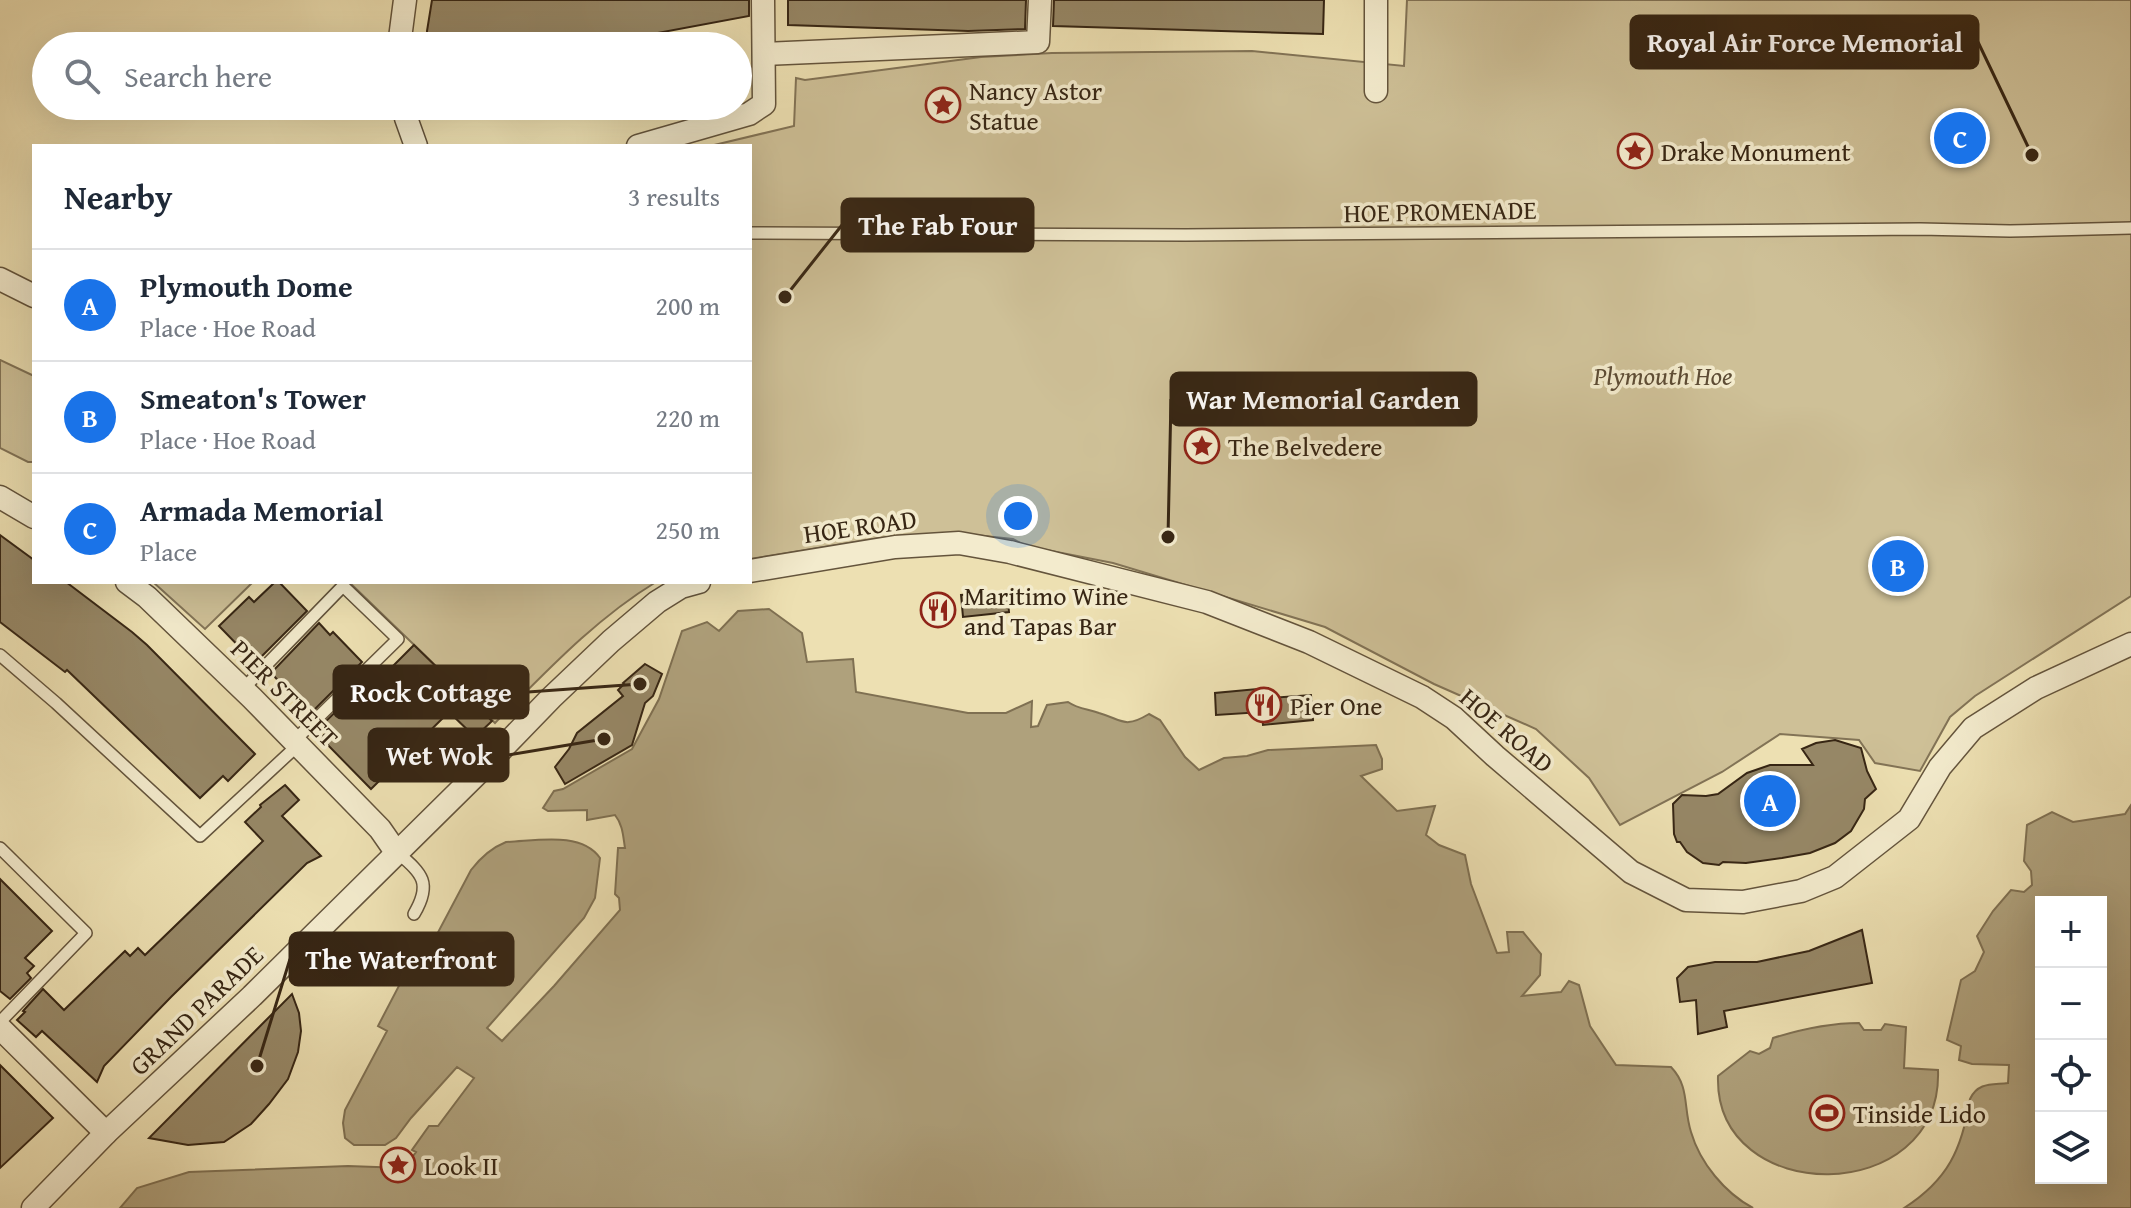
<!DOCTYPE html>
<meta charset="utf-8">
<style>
:root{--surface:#fff;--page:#f6f6f7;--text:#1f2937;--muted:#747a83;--line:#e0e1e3;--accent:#1a73e8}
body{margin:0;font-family:"Gentium Book Plus",serif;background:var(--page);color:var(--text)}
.controls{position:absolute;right:24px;bottom:24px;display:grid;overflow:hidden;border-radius:0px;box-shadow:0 8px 32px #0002}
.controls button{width:72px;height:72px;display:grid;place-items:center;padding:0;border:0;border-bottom:2px solid var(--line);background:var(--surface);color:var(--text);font:40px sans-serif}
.you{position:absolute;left:1018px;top:516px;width:28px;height:28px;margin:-20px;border:6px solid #fff;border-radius:50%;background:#1a73e8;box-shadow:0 0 0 12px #1a73e833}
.badge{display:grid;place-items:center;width:52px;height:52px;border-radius:50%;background:var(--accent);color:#fff;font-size:26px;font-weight:700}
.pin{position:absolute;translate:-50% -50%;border:4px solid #fff;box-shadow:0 2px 8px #0006}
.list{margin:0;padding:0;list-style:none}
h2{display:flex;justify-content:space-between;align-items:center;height:104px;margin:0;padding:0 32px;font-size:34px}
h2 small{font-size:26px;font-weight:400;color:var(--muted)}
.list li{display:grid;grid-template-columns:52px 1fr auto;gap:24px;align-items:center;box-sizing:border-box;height:112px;padding:0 32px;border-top:2px solid var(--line)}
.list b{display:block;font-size:30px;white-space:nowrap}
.list p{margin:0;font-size:26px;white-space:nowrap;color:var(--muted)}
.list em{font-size:26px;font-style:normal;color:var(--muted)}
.icon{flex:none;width:44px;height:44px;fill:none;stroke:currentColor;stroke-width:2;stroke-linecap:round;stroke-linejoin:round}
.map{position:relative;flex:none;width:2131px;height:1208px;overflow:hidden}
.search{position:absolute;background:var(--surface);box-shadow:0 8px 32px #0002;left:32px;top:32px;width:720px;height:88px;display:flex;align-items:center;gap:20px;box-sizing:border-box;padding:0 28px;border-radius:44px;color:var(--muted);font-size:30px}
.panel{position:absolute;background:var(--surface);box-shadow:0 8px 32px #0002;left:32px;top:144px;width:720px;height:440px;border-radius:0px}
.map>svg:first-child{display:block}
.green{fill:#cec097;stroke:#827356;stroke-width:2}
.water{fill:#afa17c;stroke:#7f7052;stroke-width:2;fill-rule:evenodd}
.building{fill:#968766;stroke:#372614;stroke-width:2}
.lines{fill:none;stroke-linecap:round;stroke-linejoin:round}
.lane-casing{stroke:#64543c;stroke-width:14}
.street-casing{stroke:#64543c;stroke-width:25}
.lane{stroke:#f3ebcd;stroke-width:11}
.street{stroke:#f3ebcd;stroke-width:22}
.labels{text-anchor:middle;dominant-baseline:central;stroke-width:7;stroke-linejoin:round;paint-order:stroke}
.poi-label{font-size:26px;fill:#372614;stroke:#f3ebcd;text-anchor:start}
.street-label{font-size:26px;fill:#372614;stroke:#f3ebcd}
.park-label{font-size:26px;font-style:italic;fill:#5d4c35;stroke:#f3ebcd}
.leader{fill:none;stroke:#372614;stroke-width:3}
.callout-dot{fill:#372614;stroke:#f3ebcd;stroke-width:3}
.callout{fill:#372614;stroke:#372614;stroke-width:3}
.callout-label{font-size:28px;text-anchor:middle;font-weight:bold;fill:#fff}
</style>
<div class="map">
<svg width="2131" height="1208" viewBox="0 0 2131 1208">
<rect width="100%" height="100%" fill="#ede0b2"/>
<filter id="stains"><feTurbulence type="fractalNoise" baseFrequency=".0025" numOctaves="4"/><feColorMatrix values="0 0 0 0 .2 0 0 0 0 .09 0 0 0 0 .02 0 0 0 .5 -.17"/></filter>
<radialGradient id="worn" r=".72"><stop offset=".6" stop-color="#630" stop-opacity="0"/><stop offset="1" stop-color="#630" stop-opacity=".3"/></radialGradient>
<g class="green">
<polygon points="1407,0 2131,0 2131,596 1975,696 1950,717 1920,771 1875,763 1859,740 1780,734 1722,772 1620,825 1589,778 1536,729 1434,684 1325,627 1113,563 1026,546 1013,539 975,535 879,538 750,559 750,146 710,146 794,126 796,78 805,80 981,57 1052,53 1252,51 1404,66"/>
<polygon points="0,360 34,376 34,462 28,462 0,448"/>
<polygon points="153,582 253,582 205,629"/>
<path d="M349 582H656C595 619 545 673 495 723Z"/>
</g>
<g class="water">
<path d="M769 609 802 633 807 662 853 659 856 692 968 713H1006L1032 701 1031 727 1038 726 1047 705 1068 702C1078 709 1088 709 1099 713 1123 720 1124 729 1149 714L1160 720 1185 757 1199 770 1224 758 1247 756 1268 750 1376 745 1382 759V769L1361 776 1397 811 1435 806 1426 835 1439 845 1465 855 1471 884 1497 953 1509 952 1507 932H1523L1541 954 1540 975 1522 996 1561 992 1569 981 1579 985 1590 1026 1616 1065 1671 1067C1690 1087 1683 1107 1691 1132 1700 1163 1725 1193 1753 1208H120L137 1188 189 1172 348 1166 404 1168 416 1152 412 1150 429 1126H438L474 1078 457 1067 411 1118 396 1138 385 1145H354L345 1138 343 1123 345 1110 387 1031 378 1026 403 978 416 974 471 870C481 857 491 848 506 842 536 841 581 831 600 858L595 898 584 918 487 1028 502 1041 554 986 620 910 619 898 615 894 618 848H625C623 836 623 825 615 815L587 820V810L548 811 543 808 554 791 563 789 632 749 659 699 682 631 707 622 719 631 738 611Z"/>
<path d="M2131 805V1208H1904C1948 1180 1962 1149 1970 1099 1978 1082 1992 1085 2008 1083L2009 1065 1972 1064 1959 1060 1961 1046 1947 1040 1961 980 1975 971 1984 952 1977 936 1993 911 2011 890 2024 892 2032 885 2031 871 2024 861 2027 825 2052 812 2073 822 2125 814ZM2101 902V1178H2041V902Z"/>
<path d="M1859 1023 1864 1030H1881L1885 1024 1906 1027 1904 1068 1938 1070C1943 1208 1714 1208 1718 1076L1750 1051 1759 1054 1770 1048 1773 1038C1802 1029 1829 1023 1859 1023Z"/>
</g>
<g class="building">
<polygon points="432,0 749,0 749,16 588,46 428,46 427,31"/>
<polygon points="788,0 1026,0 1025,29 968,31 788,25"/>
<polygon points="1054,0 1324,0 1323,34 1053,26"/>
<polygon points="0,535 34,560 34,582 66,582 132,632 147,645 255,754 228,781 223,776 200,798 67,670 65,672 0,622"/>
<circle cx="1898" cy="566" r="13"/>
<polygon points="275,582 279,582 307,611 255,663 219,626 249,597 254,602"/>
<polygon points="1007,592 1009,612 963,617 961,595"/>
<polygon points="319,623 330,635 333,632 362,662 310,714 271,673"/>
<polygon points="414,645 492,721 475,737 449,712 371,789 321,738 327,732 321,726 374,674 379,680"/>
<polygon points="645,664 662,674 653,696 645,703 632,745 565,784 555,767 569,749 577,733 623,696 618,690 624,684 623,683"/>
<polygon points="1268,688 1269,698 1311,695 1313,720 1263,725 1262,712 1216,715 1215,693"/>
<polygon points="1835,740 1861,748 1867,771 1876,789 1865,799 1864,809 1851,831 1835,843 1810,853 1782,858 1746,863 1723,862 1719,865 1703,863 1687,852 1680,842 1677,842 1674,834 1673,804 1682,795 1706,796 1718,794 1747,773 1770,765 1813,765 1802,749 1816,743"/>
<polygon points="285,785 299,800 282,816 321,856 307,863 171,997 104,1066 97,1082 42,1031 36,1037 17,1020 25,1012 23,1011 43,989 64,1010 125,951 130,956 138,948 145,955 263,841 245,822 261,807 260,805"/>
<polygon points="0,879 52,931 25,958 34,966 27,973 31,978 10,999 0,991"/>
<polygon points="1862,930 1872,983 1724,1011 1727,1027 1698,1034 1696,1000 1680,1002 1677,978 1688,967 1715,962 1757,962 1809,951"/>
<polygon points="292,994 299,1013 301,1031 298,1052 288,1079 269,1104 251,1124 224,1142 188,1145 149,1138"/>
<polygon points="0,1065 53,1118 0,1168"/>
</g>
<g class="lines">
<g class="lane-casing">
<g id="lane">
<polyline points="750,233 1186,235 1920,229 2010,231 2131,228"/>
<polyline points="0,655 56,703 200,836 298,745"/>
<polyline points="243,689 343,586 398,639 294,741"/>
<polyline points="0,848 86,933 0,1022"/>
<path d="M397 852C421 873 433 882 414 914"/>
</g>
</g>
<g class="street-casing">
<g id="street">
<polyline points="399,46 405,0"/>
<polyline points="764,54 1038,42 1040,0"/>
<polyline points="1376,91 1376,0"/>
<polyline points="404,106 406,118 416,146"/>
<polyline points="638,146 749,114 764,104 763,0"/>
<polyline points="0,279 34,296"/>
<polyline points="0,497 34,517"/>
<polyline points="750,571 895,547 959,543 1010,552 1207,602 1309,642 1422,697 1454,718 1495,756 1631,872 1686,900 1743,902 1801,891 1835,877 1909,819 1940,767 1973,728 2036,688 2131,644"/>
<polyline points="127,582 147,597 252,698 380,829 396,852"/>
<polyline points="0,1028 106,1133"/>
<polyline points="33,1208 106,1133 252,996 490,761 551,698 611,641 657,602 681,587 699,582"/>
</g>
</g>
<use href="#lane" class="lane"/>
<use href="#street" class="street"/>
</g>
<defs>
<g id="sight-ring" transform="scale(1.8)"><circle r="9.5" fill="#f3ebcd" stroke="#8f2418" stroke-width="1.5"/><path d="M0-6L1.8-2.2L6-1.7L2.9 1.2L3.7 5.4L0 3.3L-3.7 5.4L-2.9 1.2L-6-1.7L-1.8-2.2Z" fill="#8f2418"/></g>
<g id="restaurant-ring" transform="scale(1.8)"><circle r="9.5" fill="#f3ebcd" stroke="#8f2418" stroke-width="1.5"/><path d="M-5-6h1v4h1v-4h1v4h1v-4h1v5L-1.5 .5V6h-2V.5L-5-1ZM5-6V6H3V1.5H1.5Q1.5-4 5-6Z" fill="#8f2418"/></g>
<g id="stadium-ring" transform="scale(1.8)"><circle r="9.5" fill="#f3ebcd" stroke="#8f2418" stroke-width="1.5"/><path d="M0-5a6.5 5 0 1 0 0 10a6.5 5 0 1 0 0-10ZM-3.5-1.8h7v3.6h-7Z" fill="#8f2418"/></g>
</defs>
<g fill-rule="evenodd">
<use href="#sight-ring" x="943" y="105"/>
<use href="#sight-ring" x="1635" y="151"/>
<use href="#sight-ring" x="1202" y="446"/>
<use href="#restaurant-ring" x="938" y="610"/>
<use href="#restaurant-ring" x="1264" y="705"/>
<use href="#stadium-ring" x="1827" y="1113"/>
<use href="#sight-ring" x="398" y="1165"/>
</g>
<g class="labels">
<g class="poi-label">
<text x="969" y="90">Nancy Astor<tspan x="969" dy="30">Statue</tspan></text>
<text x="1661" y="151">Drake Monument</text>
<text x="1228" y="446">The Belvedere</text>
<text x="964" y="595">Maritimo Wine<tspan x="964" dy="30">and Tapas Bar</tspan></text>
<text x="1290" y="705">Pier One</text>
<text x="1853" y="1113">Tinside Lido</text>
<text x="424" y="1165">Look II</text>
</g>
<g class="street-label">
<text transform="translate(1440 211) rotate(-1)">HOE PROMENADE</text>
<text transform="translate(860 526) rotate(-8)">HOE ROAD</text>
<text transform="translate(285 693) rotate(45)">PIER STREET</text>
<text transform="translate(1507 730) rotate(41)">HOE ROAD</text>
<text transform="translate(196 1010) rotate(-44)">GRAND PARADE</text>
</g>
<g class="park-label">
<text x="1663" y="375">Plymouth Hoe</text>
</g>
</g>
<path class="leader" d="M2032 155L1978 42M785 297L842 225M1168 537L1171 399M640 684L528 692M604 739L508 755M257 1066L290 959"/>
<g class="callout-dot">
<circle cx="2032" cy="155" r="8"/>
<circle cx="785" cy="297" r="8"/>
<circle cx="1168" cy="537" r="8"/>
<circle cx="640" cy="684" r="8"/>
<circle cx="604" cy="739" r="8"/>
<circle cx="257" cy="1066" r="8"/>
</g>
<g class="callout">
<rect x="1631" y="16" width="347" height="52" rx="8"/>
<rect x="842" y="199" width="191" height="52" rx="8"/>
<rect x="1171" y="373" width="305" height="52" rx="8"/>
<rect x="334" y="666" width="194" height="52" rx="8"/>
<rect x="369" y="729" width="139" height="52" rx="8"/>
<rect x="290" y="933" width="223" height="52" rx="8"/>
</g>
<g class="callout-label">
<text x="1805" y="52">Royal Air Force Memorial</text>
<text x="938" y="235">The Fab Four</text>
<text x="1323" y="409">War Memorial Garden</text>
<text x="431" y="702">Rock Cottage</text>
<text x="439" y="765">Wet Wok</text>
<text x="401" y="969">The Waterfront</text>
</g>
<rect width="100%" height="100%" filter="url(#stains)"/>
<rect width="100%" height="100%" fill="url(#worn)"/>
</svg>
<div class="controls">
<button>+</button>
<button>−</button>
<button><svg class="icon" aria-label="locate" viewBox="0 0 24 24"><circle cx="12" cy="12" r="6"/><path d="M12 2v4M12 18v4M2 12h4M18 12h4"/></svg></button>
<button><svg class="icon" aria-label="layers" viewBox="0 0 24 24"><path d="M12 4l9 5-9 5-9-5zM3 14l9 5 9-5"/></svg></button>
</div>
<div class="you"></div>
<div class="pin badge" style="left:1770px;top:801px">A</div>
<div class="pin badge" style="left:1898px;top:566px">B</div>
<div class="pin badge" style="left:1960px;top:138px">C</div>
<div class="search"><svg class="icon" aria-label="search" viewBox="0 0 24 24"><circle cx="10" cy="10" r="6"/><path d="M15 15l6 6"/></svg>Search here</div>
<section class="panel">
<h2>Nearby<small>3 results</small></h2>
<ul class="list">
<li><span class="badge">A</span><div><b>Plymouth Dome</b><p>Place · Hoe Road</p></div><em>200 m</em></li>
<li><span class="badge">B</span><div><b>Smeaton's Tower</b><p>Place · Hoe Road</p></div><em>220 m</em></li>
<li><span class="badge">C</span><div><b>Armada Memorial</b><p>Place</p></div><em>250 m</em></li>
</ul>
</section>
</div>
